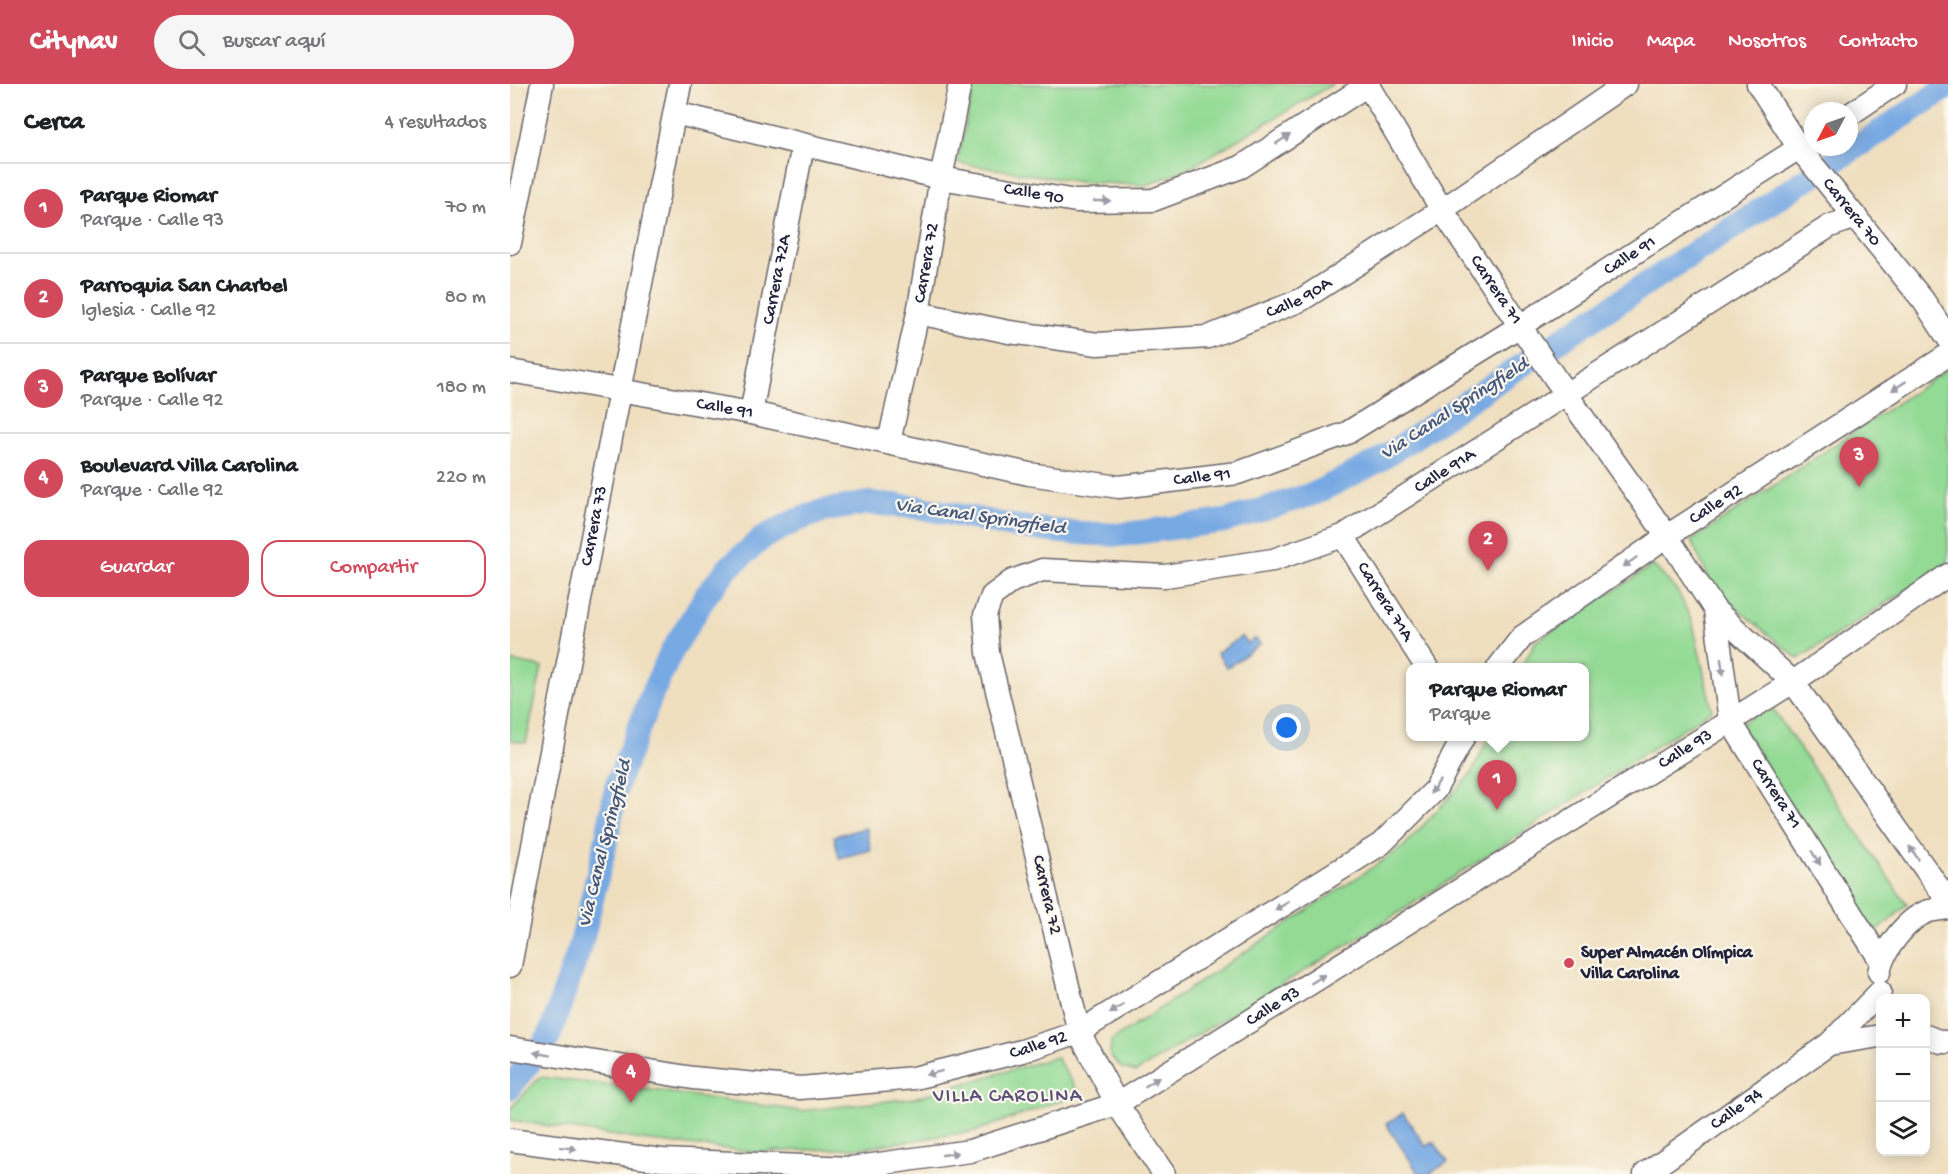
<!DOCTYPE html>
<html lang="es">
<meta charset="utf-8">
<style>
:root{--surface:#fff;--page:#f6f6f6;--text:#202124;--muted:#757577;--line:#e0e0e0;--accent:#d1495b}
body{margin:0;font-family:"Gochi Hand",sans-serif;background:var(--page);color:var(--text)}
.controls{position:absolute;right:18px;bottom:18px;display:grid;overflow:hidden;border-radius:12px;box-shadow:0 3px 15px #0003}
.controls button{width:54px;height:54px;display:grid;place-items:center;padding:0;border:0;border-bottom:2px solid var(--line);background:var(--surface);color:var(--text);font:30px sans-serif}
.compass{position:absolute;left:1294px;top:18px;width:54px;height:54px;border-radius:50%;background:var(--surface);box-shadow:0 3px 15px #0003;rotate:229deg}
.you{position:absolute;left:777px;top:644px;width:21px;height:21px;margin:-15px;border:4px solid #fff;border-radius:50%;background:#1a73e8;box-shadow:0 0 0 9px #1a73e833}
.badge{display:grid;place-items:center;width:39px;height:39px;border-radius:50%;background:var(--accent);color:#fff;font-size:20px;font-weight:700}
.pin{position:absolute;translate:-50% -50px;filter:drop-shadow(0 2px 3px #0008)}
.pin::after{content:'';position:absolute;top:32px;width:21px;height:18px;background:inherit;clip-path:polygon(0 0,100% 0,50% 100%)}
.popup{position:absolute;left:896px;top:579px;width:183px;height:78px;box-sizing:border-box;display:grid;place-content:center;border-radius:12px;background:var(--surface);filter:drop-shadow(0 2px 4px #0005);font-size:20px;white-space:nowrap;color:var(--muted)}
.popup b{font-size:22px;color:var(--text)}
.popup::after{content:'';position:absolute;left:50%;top:100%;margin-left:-12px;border:12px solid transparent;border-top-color:var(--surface)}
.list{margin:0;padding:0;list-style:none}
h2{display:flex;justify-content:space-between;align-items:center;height:78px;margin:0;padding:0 24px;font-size:26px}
h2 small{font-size:20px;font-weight:400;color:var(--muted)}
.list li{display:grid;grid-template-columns:39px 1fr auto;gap:18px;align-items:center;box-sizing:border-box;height:90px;padding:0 24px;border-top:2px solid var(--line)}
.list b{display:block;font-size:22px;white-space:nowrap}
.list p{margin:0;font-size:20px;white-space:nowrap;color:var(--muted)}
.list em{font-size:20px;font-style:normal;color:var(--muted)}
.actions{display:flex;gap:12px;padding:18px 24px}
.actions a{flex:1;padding:14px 0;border:2px solid var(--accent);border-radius:18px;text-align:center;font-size:21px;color:var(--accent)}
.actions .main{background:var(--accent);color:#fff}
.icon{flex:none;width:33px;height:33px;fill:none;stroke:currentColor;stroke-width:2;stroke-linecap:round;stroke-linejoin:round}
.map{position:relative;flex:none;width:1438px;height:1090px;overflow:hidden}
header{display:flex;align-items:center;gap:36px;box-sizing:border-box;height:84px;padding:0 30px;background:var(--accent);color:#fff}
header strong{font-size:28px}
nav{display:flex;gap:33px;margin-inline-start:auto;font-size:21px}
.search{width:420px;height:54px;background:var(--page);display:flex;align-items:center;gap:15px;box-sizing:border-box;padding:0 21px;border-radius:33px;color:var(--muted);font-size:22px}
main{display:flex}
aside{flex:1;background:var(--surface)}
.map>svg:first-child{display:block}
.green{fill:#93da94;stroke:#5a7e68;stroke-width:1.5}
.water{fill:#77a9e3;stroke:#4c668f;stroke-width:1.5}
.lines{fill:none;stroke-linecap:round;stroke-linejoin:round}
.canal{stroke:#77a9e3;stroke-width:24}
.minor-casing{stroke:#6a6469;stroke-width:25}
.minor{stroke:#fff;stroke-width:22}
.oneway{fill:#9c9ca7}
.poi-dot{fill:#d1495b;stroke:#fbf7ec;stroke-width:2}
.labels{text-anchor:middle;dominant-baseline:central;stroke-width:4.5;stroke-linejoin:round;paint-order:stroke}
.street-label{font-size:18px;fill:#22223b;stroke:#fbf7ec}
.poi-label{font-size:18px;font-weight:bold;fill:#22223b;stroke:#fbf7ec;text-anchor:start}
.water-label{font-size:20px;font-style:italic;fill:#44587e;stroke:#fbf7ec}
.neighbourhood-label{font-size:20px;letter-spacing:1.5px;fill:#584f79;stroke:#fbf7ec}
</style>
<header>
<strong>Citynav</strong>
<div class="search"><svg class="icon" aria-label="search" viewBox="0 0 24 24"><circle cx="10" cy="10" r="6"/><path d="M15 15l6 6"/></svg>Buscar aquí</div>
<nav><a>Inicio</a><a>Mapa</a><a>Nosotros</a><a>Contacto</a></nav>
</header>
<main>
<aside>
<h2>Cerca<small>4 resultados</small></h2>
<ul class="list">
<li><span class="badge">1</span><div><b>Parque Riomar</b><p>Parque · Calle 93</p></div><em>70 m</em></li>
<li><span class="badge">2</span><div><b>Parroquia San Charbel</b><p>Iglesia · Calle 92</p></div><em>80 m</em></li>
<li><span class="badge">3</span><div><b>Parque Bolívar</b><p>Parque · Calle 92</p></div><em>180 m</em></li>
<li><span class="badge">4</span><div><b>Boulevard Villa Carolina</b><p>Parque · Calle 92</p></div><em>220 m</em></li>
</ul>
<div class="actions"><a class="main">Guardar</a><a>Compartir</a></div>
</aside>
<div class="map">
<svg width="1438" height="1090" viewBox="0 0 1438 1090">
<rect width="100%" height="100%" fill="#fbf7ec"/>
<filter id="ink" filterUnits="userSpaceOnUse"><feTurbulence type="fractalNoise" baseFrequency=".0167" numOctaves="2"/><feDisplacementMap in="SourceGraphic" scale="12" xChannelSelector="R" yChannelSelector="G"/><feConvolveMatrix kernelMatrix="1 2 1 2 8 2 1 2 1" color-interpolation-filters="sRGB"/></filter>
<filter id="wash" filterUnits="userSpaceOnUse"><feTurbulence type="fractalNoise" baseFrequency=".008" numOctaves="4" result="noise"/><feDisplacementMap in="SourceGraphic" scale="24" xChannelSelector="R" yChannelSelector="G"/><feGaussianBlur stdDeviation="1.35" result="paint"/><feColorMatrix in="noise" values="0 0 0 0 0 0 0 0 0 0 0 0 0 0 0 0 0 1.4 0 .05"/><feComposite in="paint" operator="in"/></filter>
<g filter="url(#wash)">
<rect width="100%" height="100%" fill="#efdfbf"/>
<g class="green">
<polygon points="464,0 823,0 681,83 637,101 570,98 447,79"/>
<polygon points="1438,285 1438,480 1288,575 1205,506 1181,457"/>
<polygon points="1143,481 1168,508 1183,540 1202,626 865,844 626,988 612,984 600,972 601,957 893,763 961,690 979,653 1074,652 1074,584 1012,583 1025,558"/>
<polygon points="0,577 32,583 16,659 0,656"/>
<polygon points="1260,621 1397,821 1362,852 1230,641"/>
<polygon points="546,973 570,1010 466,1047 350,1064 246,1068 140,1057 0,1036 0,1025 30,993 149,1007 291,1027 404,1014"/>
</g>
<g class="water">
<polygon points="732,552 738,560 745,554 750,560 717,584 707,569"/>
<polygon points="356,744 361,766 329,774 324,752"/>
<polygon points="893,1029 916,1063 924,1058 938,1078 919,1090 909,1090 876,1040"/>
</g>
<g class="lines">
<polyline class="canal" points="0,1004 39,953 71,860 96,758 107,700 144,605 162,567 197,510 219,483 254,453 285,437 312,427 358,419 407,423 502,442 551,448 608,451 715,437 806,409 870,376 1000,289 1438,3"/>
</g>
</g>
<g filter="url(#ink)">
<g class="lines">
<g class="minor-casing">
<g id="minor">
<path id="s1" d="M857 0 932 126 1045 294 1157 452 1205 526 1283 598 1438 817"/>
<path id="s2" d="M1248 0 1289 64 1413 216 1438 254"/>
<path id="s3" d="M165 29 431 94 566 117 643 116 731 83 859 0"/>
<polyline points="1339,31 1385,0"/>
<polyline points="0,159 32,0"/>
<path id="s4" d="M408 229 499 248 588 260 698 253 791 216 932 126 1116 0"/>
<path id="s5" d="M0 287 241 329 519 390 609 403 728 389 837 349 1010 242 1303 55"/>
<path id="s6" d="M241 329 293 61"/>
<path id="s7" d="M379 358 408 229 431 94 450 0"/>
<path id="s8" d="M833 452 917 584"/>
<path id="s9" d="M1205 526 1220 637 1371 877"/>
<path id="s10" d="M988 584 1012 553 1157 452 1438 271"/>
<path id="s11" d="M0 882 110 307 170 0"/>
<path d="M1369 888C1373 866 1397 834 1419 827 1425 826 1432 825 1438 824"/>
<polyline points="1416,952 1431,958 1438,958"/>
<polyline points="1319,960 1370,952"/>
<path id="s12" d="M0 964 183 994 290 1004 404 994 512 967 569 948 871 760 925 706 954 652"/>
<path id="s13" d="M0 1056 152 1076 341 1084 460 1067 607 1020 1283 598 1438 491"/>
<path id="s14" d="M654 1090 607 1020 569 948 478 569 475 531 482 512 502 497 532 486 655 492 763 476 833 452 1320 142 1346 133"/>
<path id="s15" d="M1135 1090 1319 960 1370 908"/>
</g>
</g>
<use href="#minor" class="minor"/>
</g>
<defs><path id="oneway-solid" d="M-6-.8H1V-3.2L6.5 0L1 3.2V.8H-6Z" transform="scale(1.5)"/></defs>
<g class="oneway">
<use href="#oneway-solid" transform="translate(773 55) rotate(-33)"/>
<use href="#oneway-solid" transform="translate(592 117)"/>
<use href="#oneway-solid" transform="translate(1389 302) rotate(147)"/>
<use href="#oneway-solid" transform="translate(1120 478) rotate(145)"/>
<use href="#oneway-solid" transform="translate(1212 583) rotate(82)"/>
<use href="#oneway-solid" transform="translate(925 703) rotate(125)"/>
<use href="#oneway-solid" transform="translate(1404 769) rotate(-125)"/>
<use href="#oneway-solid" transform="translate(1306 774) rotate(58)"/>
<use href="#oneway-solid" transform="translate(772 822) rotate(148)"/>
<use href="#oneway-solid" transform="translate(808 895) rotate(-32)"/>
<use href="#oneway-solid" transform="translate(607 925) rotate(148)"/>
<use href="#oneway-solid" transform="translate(32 970) rotate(-170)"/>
<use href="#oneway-solid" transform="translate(424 989) rotate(166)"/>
<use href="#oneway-solid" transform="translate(642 998) rotate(-32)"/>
<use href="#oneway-solid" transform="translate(58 1064) rotate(7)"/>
<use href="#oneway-solid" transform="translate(440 1070) rotate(-8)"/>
</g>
</g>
<circle class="poi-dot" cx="1059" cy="879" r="6"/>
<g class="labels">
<g class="street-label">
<text stroke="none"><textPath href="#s3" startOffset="368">Calle 90</textPath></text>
<text stroke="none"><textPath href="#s2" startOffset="159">Carrera 70</textPath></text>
<text stroke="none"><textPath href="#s5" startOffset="1190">Calle 91</textPath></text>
<text stroke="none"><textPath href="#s7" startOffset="183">Carrera 72</textPath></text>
<text stroke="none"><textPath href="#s6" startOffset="136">Carrera 72A</textPath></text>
<text stroke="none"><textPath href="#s1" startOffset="243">Carrera 71</textPath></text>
<text stroke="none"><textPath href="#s4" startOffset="392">Calle 90A</textPath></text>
<text stroke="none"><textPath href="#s5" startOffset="218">Calle 91</textPath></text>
<text stroke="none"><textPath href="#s14" startOffset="1098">Calle 91A</textPath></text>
<text stroke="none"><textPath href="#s5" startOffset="704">Calle 91</textPath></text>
<text stroke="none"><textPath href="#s10" startOffset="274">Calle 92</textPath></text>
<text stroke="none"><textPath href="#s11" startOffset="448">Carrera 73</textPath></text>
<text stroke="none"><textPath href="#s8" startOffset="78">Carrera 71A</textPath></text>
<text stroke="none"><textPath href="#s13" startOffset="1287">Calle 93</textPath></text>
<text stroke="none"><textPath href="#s9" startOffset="198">Carrera 71</textPath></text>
<text transform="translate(536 811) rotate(77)">Carrera 72</text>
<text stroke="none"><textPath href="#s13" startOffset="801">Calle 93</textPath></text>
<text stroke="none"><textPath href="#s12" startOffset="536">Calle 92</textPath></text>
<text stroke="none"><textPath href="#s15" startOffset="112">Calle 94</textPath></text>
</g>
<g class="poi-label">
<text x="1071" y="869">Super Almacén Olímpica<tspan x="1071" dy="21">Villa Carolina</tspan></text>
</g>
<g class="water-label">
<text transform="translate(945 326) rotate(-33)">Via Canal Springfield</text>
<text transform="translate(470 434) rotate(8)">Via Canal Springfield</text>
<text transform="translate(96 760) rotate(-76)">Via Canal Springfield</text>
</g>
<g class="neighbourhood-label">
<text x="498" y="1013">VILLA CAROLINA</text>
</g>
</g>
</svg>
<div class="controls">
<button>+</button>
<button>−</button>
<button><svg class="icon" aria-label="layers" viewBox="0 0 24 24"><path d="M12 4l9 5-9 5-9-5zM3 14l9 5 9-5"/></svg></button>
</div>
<svg class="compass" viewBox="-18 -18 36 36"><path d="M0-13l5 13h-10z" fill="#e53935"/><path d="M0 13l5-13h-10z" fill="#757577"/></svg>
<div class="you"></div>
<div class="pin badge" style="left:987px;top:726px">1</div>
<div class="popup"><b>Parque Riomar</b>Parque</div>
<div class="pin badge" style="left:978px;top:487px">2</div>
<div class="pin badge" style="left:1349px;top:403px">3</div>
<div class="pin badge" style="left:121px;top:1019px">4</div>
</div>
</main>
